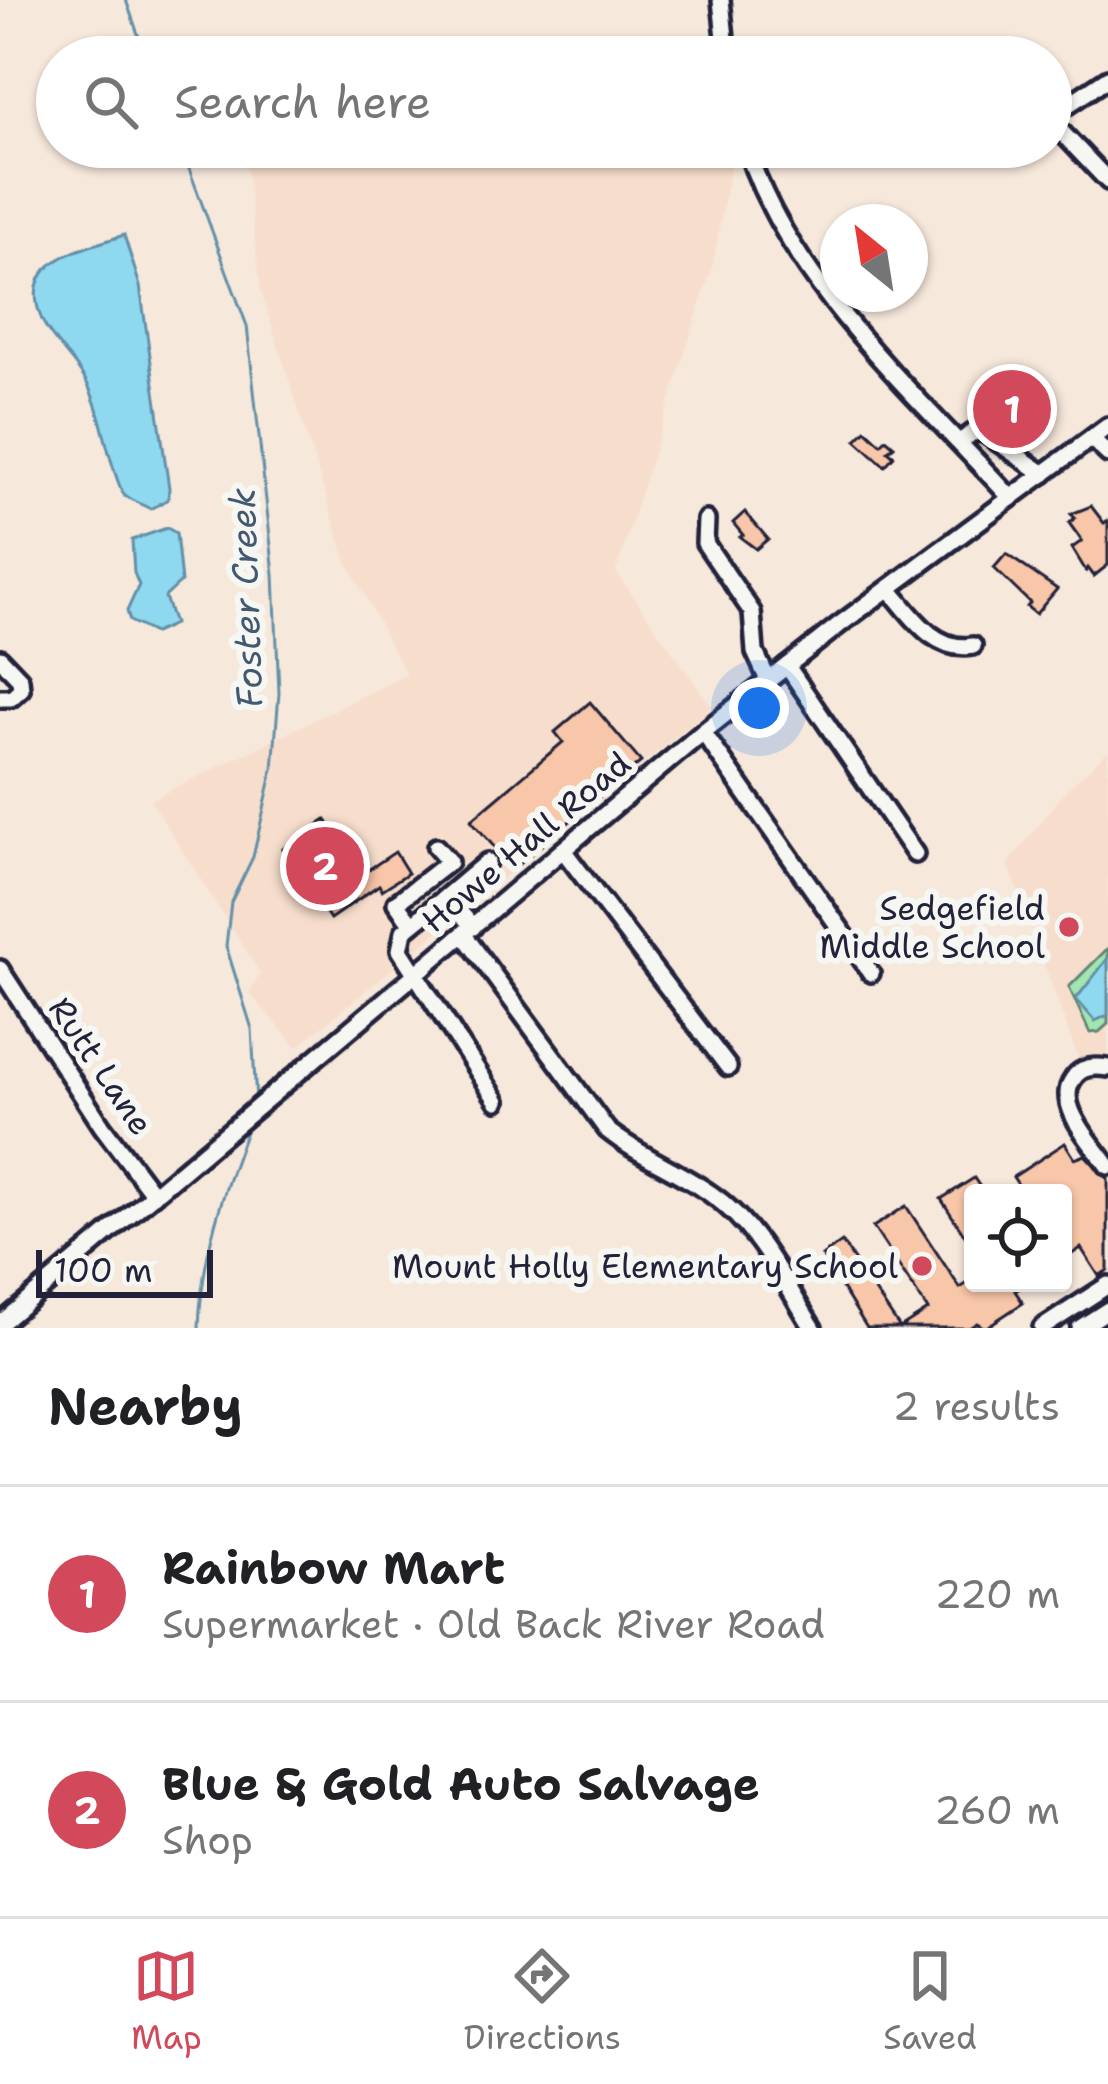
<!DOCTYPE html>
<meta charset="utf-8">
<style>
:root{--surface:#fff;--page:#f6f6f6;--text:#202124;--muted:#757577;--line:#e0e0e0;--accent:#d1495b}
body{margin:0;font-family:"Shantell Sans",sans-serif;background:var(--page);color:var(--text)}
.controls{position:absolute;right:36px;bottom:36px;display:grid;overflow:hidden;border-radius:12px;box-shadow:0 3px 9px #0004}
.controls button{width:108px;height:108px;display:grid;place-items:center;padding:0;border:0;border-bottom:3px solid var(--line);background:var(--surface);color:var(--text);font:60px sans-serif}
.compass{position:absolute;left:820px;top:204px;width:108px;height:108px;border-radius:50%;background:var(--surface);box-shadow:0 3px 9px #0004;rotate:330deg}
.scale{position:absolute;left:36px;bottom:30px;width:177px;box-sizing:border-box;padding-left:12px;border:6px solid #22223b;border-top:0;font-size:33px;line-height:42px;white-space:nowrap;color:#22223b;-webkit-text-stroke:9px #f6f6f2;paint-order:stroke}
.you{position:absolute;left:759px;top:708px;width:42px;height:42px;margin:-30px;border:9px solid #fff;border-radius:50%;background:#1a73e8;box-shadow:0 0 0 18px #1a73e833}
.badge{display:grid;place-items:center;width:78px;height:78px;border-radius:50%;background:var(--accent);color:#fff;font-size:39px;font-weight:700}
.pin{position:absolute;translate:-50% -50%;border:6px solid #fff;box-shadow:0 3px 12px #0006}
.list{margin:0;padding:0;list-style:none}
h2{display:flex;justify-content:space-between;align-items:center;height:156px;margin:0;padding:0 48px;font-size:51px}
h2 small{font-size:39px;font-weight:400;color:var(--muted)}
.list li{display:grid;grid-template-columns:78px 1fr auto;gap:36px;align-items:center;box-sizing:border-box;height:216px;padding:0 48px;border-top:3px solid var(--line)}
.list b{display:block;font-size:45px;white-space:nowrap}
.list p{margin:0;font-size:39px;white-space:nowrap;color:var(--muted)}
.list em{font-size:39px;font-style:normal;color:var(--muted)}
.icon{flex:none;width:66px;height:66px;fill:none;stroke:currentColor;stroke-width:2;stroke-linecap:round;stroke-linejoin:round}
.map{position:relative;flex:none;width:1108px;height:1328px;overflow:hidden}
.search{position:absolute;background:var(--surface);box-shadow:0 3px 9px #0004;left:36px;right:36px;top:36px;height:132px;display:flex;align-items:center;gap:30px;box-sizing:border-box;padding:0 42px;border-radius:66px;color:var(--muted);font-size:45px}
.sheet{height:588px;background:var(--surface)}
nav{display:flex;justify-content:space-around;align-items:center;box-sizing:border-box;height:168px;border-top:3px solid var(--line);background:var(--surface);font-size:33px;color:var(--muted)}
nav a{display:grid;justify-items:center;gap:6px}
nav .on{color:var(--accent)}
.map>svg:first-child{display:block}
.built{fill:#f7decc}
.green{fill:#a2e5b0;stroke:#628476;stroke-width:3}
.water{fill:#8fd9f0;stroke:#6390a8;stroke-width:3}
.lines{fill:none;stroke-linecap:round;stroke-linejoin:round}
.stream{stroke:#6390a8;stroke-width:3}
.building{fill:#f8c6a8;stroke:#22223b;stroke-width:3}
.minor-casing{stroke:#22223b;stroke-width:24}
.minor{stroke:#f6f6f2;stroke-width:15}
.poi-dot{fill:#d1495b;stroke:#f6f6f2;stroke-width:4.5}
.labels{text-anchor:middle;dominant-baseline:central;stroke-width:12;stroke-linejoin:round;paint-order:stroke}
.street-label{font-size:33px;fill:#22223b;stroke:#f6f6f2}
.poi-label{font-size:33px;fill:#22223b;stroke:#f6f6f2;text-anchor:end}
.water-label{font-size:36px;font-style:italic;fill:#435971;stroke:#f6f6f2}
</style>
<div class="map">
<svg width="1108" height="1328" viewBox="0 0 1108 1328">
<rect width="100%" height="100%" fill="#f7e8dc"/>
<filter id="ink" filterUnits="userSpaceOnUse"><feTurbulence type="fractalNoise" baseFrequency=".00833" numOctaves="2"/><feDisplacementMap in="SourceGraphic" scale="24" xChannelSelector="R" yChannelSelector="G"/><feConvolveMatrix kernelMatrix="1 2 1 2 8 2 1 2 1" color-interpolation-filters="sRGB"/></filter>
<g filter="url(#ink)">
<g class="built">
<polygon points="244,147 730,147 732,157 713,264 616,572 712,707 297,1047 249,993 260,973 150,800 406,675 346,560 261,292"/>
<polygon points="1108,751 1108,1068 1079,1061 1008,864 1067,789"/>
</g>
<polygon class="green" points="1108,948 1108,1024 1099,1032 1090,1033 1069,987"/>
<g class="water">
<path d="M124 235 140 286 169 488 168 499 151 509 124 496C106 458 104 417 86 381 74 359 52 342 42 320 16 259 82 250 124 235Z"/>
<polygon points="167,528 176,533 181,582 165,597 174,624 154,633 130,621 127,611 139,585 134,573 132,540"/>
<polygon points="1108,958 1108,1015 1095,1021 1076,999"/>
</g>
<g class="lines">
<g class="stream">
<polyline points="126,0 146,57"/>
<polyline points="181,147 247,326 274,574 279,693 273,769 253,857 231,902 226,946 252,1029 256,1101"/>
<path d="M199 1328C201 1256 224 1189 250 1121"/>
</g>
</g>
<g class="building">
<polygon points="1006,390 1032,409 1018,428 992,409"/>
<polygon points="866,430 881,444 886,439 894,446 888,451 894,456 885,466 856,440"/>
<polygon points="1091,506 1104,523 1108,521 1108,565 1094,576 1088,568 1086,571 1072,548 1082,541 1069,523 1075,518 1071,514"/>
<polygon points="745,512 768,539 756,549 740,537 743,535 733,523"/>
<polygon points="1006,554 1057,589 1036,614 1027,607 1030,603 994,568"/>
<polygon points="590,702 641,762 513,869 471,820 563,742 555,732"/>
<polygon points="326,820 362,874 395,852 408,873 382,890 379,885 330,919 283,849"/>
<polygon points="1065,1143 1075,1159 1085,1155 1108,1179 1108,1270 1099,1276 1081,1248 1063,1260 1063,1193 1024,1193 1013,1177"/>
<polygon points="974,1178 984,1193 973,1193 973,1248 941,1199"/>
<polygon points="906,1206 960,1288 968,1283 1028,1283 1015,1291 1023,1303 985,1328 977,1323 969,1328 867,1328 822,1256 842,1242 900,1328 928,1310 873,1227"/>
</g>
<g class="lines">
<g class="minor-casing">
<g id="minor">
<polyline points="721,0 727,57"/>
<polyline points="1051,116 1108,78"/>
<polyline points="1051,121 1108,181"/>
<path d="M746 147C789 283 916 394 1011 498"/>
<polyline points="1092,439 1108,454"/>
<polyline points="960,442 972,433 983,432 1044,474"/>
<polyline points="706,520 705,543 752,612 755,652 768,680"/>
<path d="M889 589C911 615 935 653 973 646"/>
<polyline points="0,658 20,679 21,689 11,698 0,698"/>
<polyline points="787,666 915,854"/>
<polyline points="703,732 871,973"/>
<polyline points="563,850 728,1067"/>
<polyline points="435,906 487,862"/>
<polyline points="411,923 396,903 449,862 436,847"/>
<polyline points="473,927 459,911 435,906 404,931 400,950 497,1101"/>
<path d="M464 935 607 1130C639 1156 677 1170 711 1194 757 1225 784 1282 813 1328"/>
<polyline points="0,969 102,1126 154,1195"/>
<path d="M1108 1068C1095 1066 1081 1066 1073 1079 1054 1105 1094 1145 1108 1166"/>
<polyline points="0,1324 703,732 839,625 1108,426"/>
<polyline points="1042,1328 1108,1285"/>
<polyline points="1080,1328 1108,1310"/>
</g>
</g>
<use href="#minor" class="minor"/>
</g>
</g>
<g class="poi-dot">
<circle cx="1069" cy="927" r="12"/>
<circle cx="922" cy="1266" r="12"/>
</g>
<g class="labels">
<g class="street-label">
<text transform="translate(526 842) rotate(-40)">Howe Hall Road</text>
<text transform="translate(101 1066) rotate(56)">Rutt Lane</text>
</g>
<g class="poi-label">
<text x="1045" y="908">Sedgefield<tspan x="1045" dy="38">Middle School</tspan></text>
<text x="898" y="1266">Mount Holly Elementary School</text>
</g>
<g class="water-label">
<text transform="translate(246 598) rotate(-92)">Foster Creek</text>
</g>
</g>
</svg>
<div class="controls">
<button><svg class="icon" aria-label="locate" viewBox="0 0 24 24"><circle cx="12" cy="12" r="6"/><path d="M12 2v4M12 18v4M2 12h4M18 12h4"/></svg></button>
</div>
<svg class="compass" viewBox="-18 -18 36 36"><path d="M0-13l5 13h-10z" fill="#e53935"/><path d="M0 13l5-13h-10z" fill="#757577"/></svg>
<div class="scale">100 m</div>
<div class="you"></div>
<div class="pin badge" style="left:1012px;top:409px">1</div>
<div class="pin badge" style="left:325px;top:866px">2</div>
<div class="search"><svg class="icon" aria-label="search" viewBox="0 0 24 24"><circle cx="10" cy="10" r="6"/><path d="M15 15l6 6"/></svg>Search here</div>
</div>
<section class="sheet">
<h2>Nearby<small>2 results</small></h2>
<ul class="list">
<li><span class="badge">1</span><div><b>Rainbow Mart</b><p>Supermarket · Old Back River Road</p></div><em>220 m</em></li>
<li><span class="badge">2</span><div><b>Blue &amp; Gold Auto Salvage</b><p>Shop</p></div><em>260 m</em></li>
</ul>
</section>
<nav>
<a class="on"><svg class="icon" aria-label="map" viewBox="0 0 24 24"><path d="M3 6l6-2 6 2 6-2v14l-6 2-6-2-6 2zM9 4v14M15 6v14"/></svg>Map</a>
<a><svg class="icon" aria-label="directions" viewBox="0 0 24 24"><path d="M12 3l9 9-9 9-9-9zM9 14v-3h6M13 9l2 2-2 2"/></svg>Directions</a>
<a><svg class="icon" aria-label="saved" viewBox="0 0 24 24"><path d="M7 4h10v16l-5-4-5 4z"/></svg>Saved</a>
</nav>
